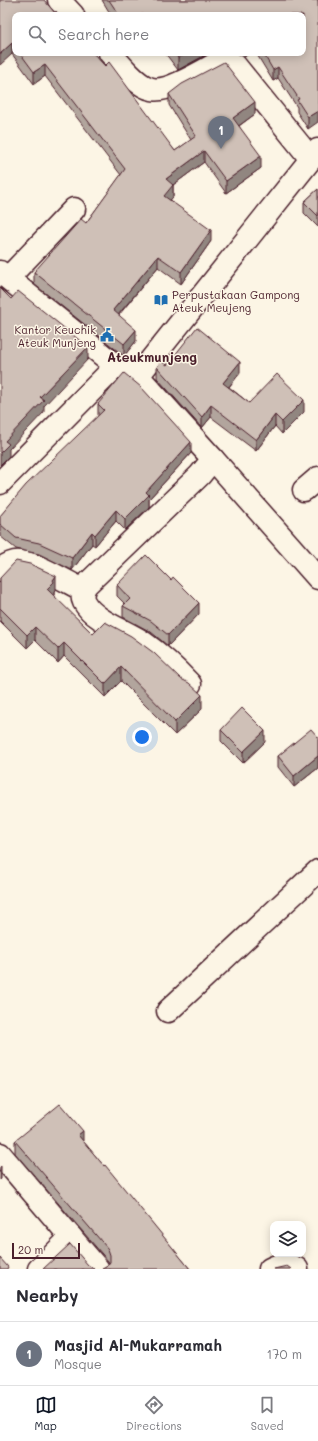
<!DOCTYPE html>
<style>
:root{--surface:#fff;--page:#f2f2f3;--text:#2b2b33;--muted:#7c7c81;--line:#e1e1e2;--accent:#111827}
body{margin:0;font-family:Mali,sans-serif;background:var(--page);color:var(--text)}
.controls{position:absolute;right:12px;bottom:12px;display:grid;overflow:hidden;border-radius:8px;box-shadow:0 2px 10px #0003}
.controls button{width:36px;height:36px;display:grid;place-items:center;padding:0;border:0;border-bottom:1px solid var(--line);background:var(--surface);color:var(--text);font:20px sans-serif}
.scale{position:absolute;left:12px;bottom:10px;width:68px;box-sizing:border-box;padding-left:4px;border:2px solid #4a1f2b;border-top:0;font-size:11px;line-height:14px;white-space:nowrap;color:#4a1f2b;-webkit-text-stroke:3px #fcf5e5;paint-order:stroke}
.you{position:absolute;left:142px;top:737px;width:14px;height:14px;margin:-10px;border:3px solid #fff;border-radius:50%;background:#1a73e8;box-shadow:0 0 0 6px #1a73e833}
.badge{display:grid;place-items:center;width:26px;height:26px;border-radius:50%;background:var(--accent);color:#fff;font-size:13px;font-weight:700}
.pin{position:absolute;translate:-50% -33px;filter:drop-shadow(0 1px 2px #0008)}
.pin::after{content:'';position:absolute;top:21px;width:14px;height:12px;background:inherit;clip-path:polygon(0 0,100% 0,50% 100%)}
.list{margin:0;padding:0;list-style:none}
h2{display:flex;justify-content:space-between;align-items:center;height:52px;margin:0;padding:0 16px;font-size:17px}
h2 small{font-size:13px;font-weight:400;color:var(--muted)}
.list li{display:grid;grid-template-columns:26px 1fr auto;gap:12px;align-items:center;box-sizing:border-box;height:64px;padding:0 16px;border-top:1px solid var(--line)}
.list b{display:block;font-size:15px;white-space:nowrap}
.list p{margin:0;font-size:13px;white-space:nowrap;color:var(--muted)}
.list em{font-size:13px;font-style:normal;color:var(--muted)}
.icon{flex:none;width:22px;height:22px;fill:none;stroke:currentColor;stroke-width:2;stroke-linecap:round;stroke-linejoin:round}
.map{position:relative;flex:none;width:318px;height:1269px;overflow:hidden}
.search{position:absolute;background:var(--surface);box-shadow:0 2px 10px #0003;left:12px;right:12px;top:12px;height:44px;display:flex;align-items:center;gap:10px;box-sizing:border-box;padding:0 14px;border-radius:8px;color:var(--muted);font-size:15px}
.sheet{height:116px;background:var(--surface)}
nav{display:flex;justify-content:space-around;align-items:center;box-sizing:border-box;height:56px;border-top:1px solid var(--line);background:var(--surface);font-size:11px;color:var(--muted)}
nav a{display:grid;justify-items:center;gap:2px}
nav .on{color:var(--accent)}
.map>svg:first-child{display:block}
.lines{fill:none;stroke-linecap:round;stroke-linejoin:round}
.minor-casing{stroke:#4a1f2b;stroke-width:25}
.minor{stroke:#fcf5e5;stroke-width:22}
.wall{fill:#b2a59d;stroke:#4a1f2b}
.shaded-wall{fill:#918680;stroke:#4a1f2b}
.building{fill:#cfc0b7;stroke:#4a1f2b}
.labels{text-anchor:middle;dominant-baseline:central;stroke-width:3;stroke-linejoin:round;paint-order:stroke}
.poi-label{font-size:11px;fill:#4a1f2b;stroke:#fcf5e5;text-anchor:start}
.quarter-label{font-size:13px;font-weight:bold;fill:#4a1f2b;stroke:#fcf5e5}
</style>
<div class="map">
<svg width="318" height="1269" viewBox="0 0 318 1269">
<rect width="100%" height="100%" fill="#fcf5e5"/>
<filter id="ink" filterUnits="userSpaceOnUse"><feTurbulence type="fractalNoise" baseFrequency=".025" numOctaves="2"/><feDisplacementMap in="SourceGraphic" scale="8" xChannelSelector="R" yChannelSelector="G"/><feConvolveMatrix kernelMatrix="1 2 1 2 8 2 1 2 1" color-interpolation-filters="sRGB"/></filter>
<g filter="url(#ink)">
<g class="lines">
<g class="minor-casing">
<g id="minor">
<polyline points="59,0 73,15"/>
<path d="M110 53C121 64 136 86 152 89 168 93 204 70 219 62L226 60 235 65 311 159 318 150"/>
<polyline points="0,272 116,366 138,376 311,159"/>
<polyline points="8,278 74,209"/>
<path d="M138 376 213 459 200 475 86 585C83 590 81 596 84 602 94 621 127 631 144 643 161 655 176 669 190 684"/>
<polyline points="213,459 318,578"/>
<polyline points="0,483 116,366"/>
<polyline points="304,490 318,478"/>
<path d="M0 570C6 565 12 561 20 562 37 563 67 582 83 590"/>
<polyline points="168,1011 318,871"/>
<polyline points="0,1154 98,1269"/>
<polyline points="39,1269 71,1237"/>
<path d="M270 1269C279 1264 288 1263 297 1269"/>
</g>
</g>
<use href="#minor" class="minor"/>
</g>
<g class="wall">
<polygon points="0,0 55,13 59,15 15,15 15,53 93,53 175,151 191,140 169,105 169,94 255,114 239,126 261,168 226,193 204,162 173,185 173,197 170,200 211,241 181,284 158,267 119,315 136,341 124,356 34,284 34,272 86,223 121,175 45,76 34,84 12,54"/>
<polygon points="102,0 318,0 308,129 297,112 297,107 278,78 273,81 256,53 303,53 303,15 111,15"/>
<polygon points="165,53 209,53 178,70"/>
<polygon points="238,53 250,53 244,57"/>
<polygon points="318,189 318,227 304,213 304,202"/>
<polygon points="167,365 240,373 229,387 249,403 304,412 282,434 275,426 256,451 211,417 202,428 157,378 157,367"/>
<polygon points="98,404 191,453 149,499 149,507 125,530 116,521 95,546 92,544 72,570 39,554 16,549 0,536 0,516 98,416"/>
<polygon points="0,578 56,590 54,592 54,595 53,596 93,634 202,709 175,735 121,681 105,697 64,656 58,663 35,640 27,648 0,621"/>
<polygon points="117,585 199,614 168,646 151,632 123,617 123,606 125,604 117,596"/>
<polygon points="221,730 265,742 243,763 221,741"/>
<polygon points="318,737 318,768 294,787 278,767 278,756"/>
<polygon points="15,1141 83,1141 190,1269 106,1267 109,1263 108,1261 15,1153"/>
</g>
<g class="shaded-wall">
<polygon points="12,43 12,54 0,65 0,54"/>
<polygon points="188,53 209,53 178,70 178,58"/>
<polygon points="244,53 250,53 244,57"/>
<polygon points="45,65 45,76 34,84 34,72"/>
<polygon points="278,67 278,78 273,81 273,70"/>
<polygon points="255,102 255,114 233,130 233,118"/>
<polygon points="318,111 318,122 308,129 308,117"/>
<polygon points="204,151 204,162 173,185 173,197 164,207 164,196 166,179"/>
<polygon points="261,156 261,168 226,193 226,181"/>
<polygon points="211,230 211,241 181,284 181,272"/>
<polygon points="158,256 158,267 113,321 113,310"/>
<polygon points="136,330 136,341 124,356 124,344"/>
<polygon points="88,347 88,359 44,406 44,412 9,449 9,456 0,465 0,453 5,441 40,397"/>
<polygon points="240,362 240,373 223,394 223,383"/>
<polygon points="304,400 304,412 282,434 282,422"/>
<polygon points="211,405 211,417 202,428 202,417"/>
<polygon points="275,415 275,426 256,451 256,440"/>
<polygon points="191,442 191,453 149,499 149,507 125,530 125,519 146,492"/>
<polygon points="116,510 116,521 95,546 95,535"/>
<polygon points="92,532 92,544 72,570 72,558"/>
<polygon points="56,576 56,590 54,592 54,595 47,603 47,589"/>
<polygon points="199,603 199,614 168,646 168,635"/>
<polygon points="35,627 35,640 27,648 27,635"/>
<polygon points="64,643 64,656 58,663 58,649"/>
<polygon points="121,667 121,681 105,697 105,684"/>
<polygon points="202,695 202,709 175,735 175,722"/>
<polygon points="265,731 265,742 243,763 243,752"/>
<polygon points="318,756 318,768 294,787 294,776"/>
<polygon points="83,1131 83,1143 78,1135"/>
<polygon points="1,1166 1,1179 0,1180 0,1167"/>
</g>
<g class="building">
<polygon points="0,0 44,0 55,13 56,11 59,15 15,15 15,46 12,43 0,54"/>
<polygon points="109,0 318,0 318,111 308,117 297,100 299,99 278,67 273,70 263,53 303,53 303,15 144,15 143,14 141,15 119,15"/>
<polygon points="20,53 93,53 105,66 109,62 175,151 196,136 169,94 182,84 224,62 255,102 233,118 261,156 226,181 204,151 166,179 173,185 164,196 211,230 181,272 158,256 113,310 136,330 124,344 34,272 81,219 86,223 125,169 45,65 34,72"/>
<polygon points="174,53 188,53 178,58"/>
<polygon points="318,189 318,216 304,202"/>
<polygon points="0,288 11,299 18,291 88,347 40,397 44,400 5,441 9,444 0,453"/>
<polygon points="197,327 240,362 223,383 249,403 277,374 304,400 282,422 275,415 256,440 211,405 202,417 157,367 161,361 167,365"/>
<polygon points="124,373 141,387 191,442 146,492 149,495 125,519 116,510 95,535 92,532 72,558 39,543 16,538 0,524 0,516 26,485 104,410 98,404"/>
<polygon points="146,555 171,580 173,577 199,603 168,635 151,621 123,606 130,599 117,585"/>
<polygon points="16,561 30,564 56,576 53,580 54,582 47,589 93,634 105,622 131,636 154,653 181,679 189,683 202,695 175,722 121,667 105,684 64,643 58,649 35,627 27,635 0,608 0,578"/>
<polygon points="242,708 265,731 243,752 221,730"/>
<polygon points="311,729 318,737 318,756 294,776 278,756"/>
<polygon points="60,1104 83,1131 78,1135 104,1166 105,1165 190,1269 102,1269 106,1267 110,1262 110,1255 108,1249 15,1141"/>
<polygon points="70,1244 88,1265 94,1269 43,1269"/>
<polygon points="0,1258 8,1267 7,1269 0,1269"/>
<polygon points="287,1266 291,1269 274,1269"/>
</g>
</g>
<defs>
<g id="library-bare" transform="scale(1.08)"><path d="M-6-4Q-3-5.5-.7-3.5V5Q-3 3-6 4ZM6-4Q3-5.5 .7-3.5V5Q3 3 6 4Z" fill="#1f6fb2" stroke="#fcf5e5" stroke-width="2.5" paint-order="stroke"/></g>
<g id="civic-bare" transform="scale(1.08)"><path d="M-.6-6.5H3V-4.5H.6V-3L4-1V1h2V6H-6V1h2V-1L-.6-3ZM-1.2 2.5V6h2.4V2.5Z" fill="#1f6fb2" stroke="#fcf5e5" stroke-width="2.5" paint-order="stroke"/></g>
</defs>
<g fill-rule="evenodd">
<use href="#library-bare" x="161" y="300"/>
<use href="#civic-bare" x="107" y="335"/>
</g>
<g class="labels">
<g class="poi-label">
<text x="172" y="294">Perpustakaan Gampong<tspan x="172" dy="13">Ateuk Meujeng</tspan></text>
<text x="96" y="329" text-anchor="end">Kantor Keuchik<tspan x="96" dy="13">Ateuk Munjeng</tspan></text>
</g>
<g class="quarter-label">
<text x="152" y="356">Ateukmunjeng</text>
</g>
</g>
</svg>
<div class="controls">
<button><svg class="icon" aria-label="layers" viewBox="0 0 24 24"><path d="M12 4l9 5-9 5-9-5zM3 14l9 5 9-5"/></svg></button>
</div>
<div class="scale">20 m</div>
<div class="you"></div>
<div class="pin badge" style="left:221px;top:149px;background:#6b7280">1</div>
<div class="search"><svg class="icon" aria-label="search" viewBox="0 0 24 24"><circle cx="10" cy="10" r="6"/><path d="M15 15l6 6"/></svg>Search here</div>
</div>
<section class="sheet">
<h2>Nearby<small></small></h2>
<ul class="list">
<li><span class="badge" style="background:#6b7280">1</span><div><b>Masjid Al-Mukarramah</b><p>Mosque</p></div><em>170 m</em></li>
</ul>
</section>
<nav>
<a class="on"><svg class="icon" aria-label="map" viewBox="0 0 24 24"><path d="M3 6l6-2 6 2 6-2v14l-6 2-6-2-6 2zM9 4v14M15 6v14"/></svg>Map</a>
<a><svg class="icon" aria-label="directions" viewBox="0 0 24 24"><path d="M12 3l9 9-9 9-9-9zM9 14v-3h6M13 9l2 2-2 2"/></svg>Directions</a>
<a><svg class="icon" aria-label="saved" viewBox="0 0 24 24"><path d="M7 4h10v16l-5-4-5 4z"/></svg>Saved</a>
</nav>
